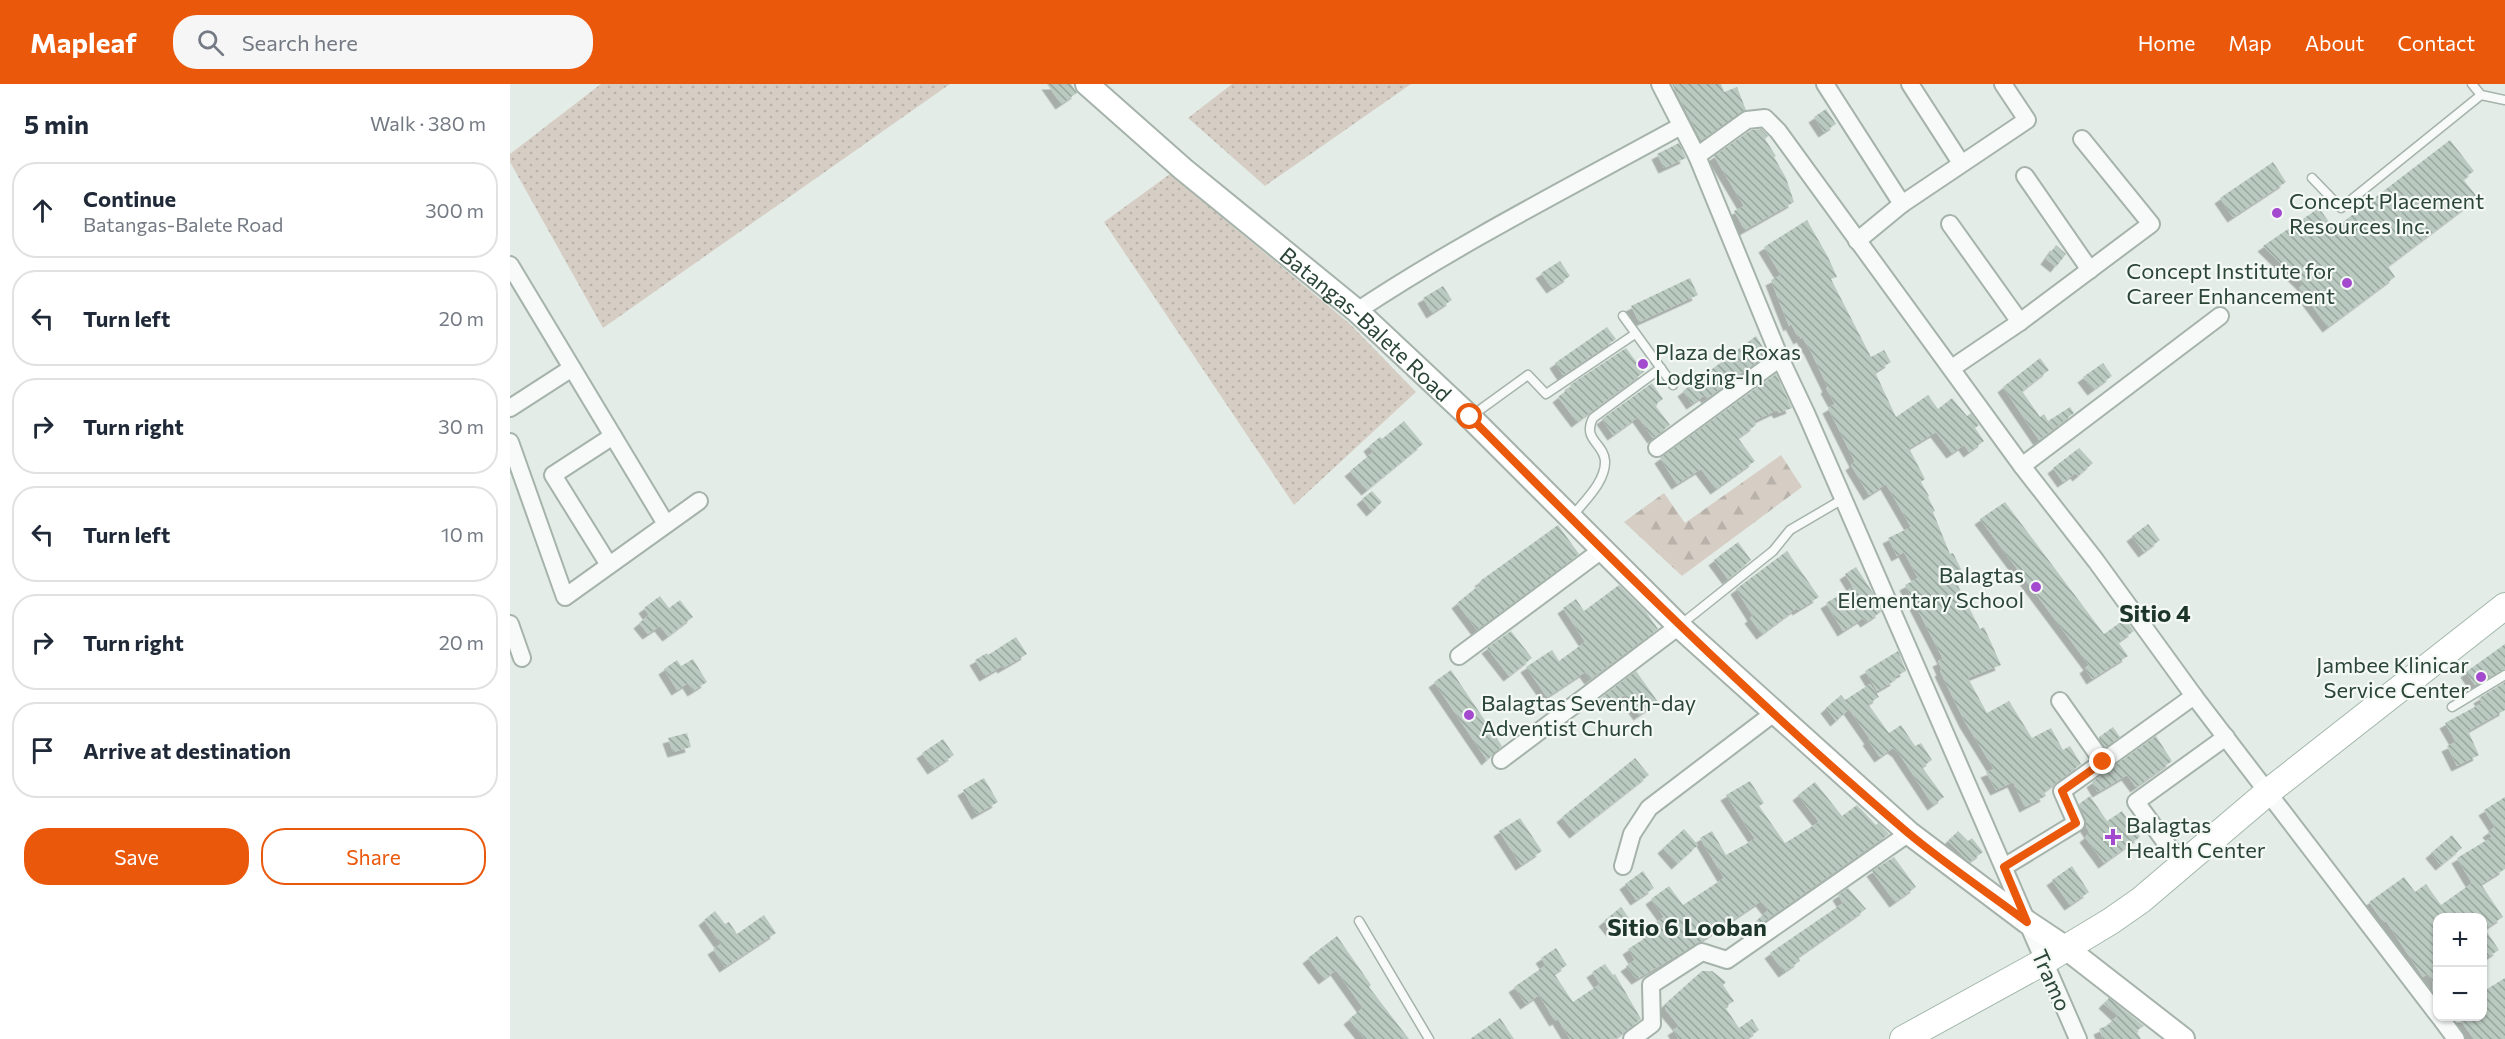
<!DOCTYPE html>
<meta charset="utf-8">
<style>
:root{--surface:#fff;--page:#f6f6f7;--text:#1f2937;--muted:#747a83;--line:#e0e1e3;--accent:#ea580c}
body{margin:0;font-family:Commissioner,sans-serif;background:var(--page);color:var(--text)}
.controls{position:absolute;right:18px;bottom:18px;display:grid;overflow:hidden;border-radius:12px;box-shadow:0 2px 4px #0004}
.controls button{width:54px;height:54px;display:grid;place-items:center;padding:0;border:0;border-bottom:2px solid var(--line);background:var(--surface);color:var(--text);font:30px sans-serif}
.stop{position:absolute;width:18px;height:18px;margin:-14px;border:4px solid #ea580c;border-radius:50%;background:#fff}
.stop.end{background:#ea580c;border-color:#fff;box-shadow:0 2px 6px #0008}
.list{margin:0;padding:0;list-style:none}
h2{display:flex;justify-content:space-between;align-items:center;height:78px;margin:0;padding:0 24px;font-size:26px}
h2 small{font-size:20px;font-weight:400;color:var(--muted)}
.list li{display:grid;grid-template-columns:39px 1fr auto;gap:18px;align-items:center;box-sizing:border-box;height:96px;margin:0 12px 12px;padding:0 12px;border:2px solid var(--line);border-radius:24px}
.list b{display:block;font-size:22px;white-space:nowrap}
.list p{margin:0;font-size:20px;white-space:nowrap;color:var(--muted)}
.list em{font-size:20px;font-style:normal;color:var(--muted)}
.actions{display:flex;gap:12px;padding:18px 24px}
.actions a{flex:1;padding:14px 0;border:2px solid var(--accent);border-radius:24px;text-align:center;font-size:21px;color:var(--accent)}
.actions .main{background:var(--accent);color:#fff}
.icon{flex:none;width:33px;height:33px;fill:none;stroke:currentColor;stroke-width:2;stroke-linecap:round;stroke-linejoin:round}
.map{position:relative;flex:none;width:1995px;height:955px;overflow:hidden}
header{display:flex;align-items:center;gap:36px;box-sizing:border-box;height:84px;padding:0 30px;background:var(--accent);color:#fff}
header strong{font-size:28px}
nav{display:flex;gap:33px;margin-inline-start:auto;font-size:21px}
.search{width:420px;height:54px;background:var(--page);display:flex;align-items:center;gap:15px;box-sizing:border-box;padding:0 21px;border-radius:24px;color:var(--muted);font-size:22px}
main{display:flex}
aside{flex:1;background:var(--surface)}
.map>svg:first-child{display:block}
.grass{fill:url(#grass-dots)}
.forest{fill:url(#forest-firs)}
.building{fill:url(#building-back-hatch);filter:url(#shadow)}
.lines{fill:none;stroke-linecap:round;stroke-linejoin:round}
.lane-casing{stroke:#a5b3ab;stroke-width:11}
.street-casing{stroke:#a5b3ab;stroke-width:20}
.secondary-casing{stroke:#a5b3ab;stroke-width:26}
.primary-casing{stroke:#a3b8ac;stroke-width:28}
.lane{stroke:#f7faf8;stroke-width:8}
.street{stroke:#f7faf8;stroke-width:16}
.secondary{stroke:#fff;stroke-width:22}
.primary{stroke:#fff;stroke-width:26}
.route{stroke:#ea580c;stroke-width:8}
.poi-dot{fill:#a44acf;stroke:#f4f9f6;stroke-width:2}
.labels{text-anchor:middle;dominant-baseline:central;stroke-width:4.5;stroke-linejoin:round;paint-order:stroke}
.poi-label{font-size:22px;fill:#2b4537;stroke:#f4f9f6;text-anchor:start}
.street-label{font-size:22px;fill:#2b4537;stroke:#f4f9f6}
.neighbourhood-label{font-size:24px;font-weight:bold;fill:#1d3629;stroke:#f4f9f6}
</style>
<header>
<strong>Mapleaf</strong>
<div class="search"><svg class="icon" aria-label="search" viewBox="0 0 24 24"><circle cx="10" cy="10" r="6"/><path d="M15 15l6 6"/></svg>Search here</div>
<nav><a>Home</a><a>Map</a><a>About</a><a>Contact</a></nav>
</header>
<main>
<aside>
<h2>5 min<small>Walk · 380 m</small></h2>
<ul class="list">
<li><svg class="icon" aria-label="ahead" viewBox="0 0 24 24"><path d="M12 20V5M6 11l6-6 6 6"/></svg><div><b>Continue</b><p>Batangas-Balete Road</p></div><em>300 m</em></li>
<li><svg class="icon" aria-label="left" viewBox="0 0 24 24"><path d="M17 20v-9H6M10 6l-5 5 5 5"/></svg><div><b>Turn left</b></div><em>20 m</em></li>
<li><svg class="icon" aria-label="right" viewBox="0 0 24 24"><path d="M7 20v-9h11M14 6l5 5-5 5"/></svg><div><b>Turn right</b></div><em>30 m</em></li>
<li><svg class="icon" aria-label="left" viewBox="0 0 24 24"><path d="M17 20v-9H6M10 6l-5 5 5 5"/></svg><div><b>Turn left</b></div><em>10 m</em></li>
<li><svg class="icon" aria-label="right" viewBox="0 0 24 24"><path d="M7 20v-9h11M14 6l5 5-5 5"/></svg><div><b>Turn right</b></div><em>20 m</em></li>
<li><svg class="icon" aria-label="arrive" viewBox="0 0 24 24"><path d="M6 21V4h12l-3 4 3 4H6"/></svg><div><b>Arrive at destination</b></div></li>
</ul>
<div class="actions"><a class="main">Save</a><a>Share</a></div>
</aside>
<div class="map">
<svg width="1995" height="955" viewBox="0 0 1995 955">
<defs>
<pattern id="grass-dots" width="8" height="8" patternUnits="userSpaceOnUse" patternTransform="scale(1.5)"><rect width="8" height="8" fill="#d6cec5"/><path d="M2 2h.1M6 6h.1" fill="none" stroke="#b8b2aa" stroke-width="1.8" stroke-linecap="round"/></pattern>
<pattern id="forest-firs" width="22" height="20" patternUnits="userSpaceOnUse" patternTransform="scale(1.5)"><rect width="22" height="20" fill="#d6cec5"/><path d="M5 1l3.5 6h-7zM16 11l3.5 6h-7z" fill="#b8b2aa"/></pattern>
<pattern id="building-back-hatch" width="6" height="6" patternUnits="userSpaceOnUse" patternTransform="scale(1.5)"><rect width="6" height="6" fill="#bbcac1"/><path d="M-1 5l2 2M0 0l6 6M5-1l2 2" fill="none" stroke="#98a69e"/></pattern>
<filter id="shadow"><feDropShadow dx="-5.5" dy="5.5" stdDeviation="0" flood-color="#0004"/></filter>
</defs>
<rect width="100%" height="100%" fill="#e4ece7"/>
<g class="grass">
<polygon points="91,0 440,0 93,244 0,78 0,70"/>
<polygon points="722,0 901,0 755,102 678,34"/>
<polygon points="660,90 840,240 906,308 784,421 594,138"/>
</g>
<polygon class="forest" points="1271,371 1292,403 1172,492 1114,438 1154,409 1175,439"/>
<g class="building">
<polygon points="537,0 561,0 567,9 551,20"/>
<polygon points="1162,0 1211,0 1214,8 1227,3 1236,26 1191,56"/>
<polygon points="1316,25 1326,40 1314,48 1304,33"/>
<polygon points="1251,45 1258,52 1255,55 1266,72 1264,73 1276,94 1284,118 1235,146 1224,127 1234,122 1204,72 1241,46"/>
<polygon points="1940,56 1964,87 1953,95 1968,114 1878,182 1885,193 1818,243 1789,204 1793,201 1753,162 1809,124 1824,145"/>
<polygon points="1169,59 1176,74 1154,84 1147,70"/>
<polygon points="1763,78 1776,98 1723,133 1710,114"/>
<polygon points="1297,136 1318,173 1327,193 1321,195 1361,273 1374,266 1381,278 1365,288 1386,333 1418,311 1428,325 1442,314 1457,332 1461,329 1469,341 1465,344 1474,357 1459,368 1454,361 1442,369 1426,348 1399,364 1415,395 1411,398 1419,412 1418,413 1425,427 1423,428 1440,470 1443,469 1452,487 1443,492 1470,545 1474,543 1491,581 1458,594 1477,629 1499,617 1522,654 1541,644 1553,666 1560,662 1571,680 1534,708 1536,712 1515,723 1503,698 1486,706 1476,688 1484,685 1455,638 1430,587 1432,586 1428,577 1433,575 1395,501 1408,494 1394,468 1387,472 1378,454 1401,443 1376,400 1359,411 1341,381 1345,378 1318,324 1325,320 1316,304 1318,303 1300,266 1292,253 1289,255 1281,240 1279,242 1271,222 1261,196 1271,191 1254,163"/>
<polygon points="1546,161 1556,170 1546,183 1536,175"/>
<polygon points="1050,177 1060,192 1042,204 1031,189"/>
<polygon points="1180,194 1188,211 1129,238 1121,222"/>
<polygon points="933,202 942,216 922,229 913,214"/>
<polygon points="1097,243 1106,255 1053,291 1045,279"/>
<polygon points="1246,252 1257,270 1197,314 1195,311 1182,320 1173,307"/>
<polygon points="1116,264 1134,288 1067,338 1048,313 1061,303 1060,301"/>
<polygon points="1530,274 1539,286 1512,307 1530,333 1534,330 1538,337 1560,323 1564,329 1529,356 1493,303"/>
<polygon points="1593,279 1602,292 1583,306 1573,293"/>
<polygon points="1266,290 1282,324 1269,329 1267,326 1244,337 1246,341 1228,354 1245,377 1206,405 1191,385 1167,400 1150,374"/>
<polygon points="1142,299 1153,315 1145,321 1160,341 1143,354 1128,333 1103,351 1092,335"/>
<polygon points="894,337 913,360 857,406 840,387 863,368 859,362 870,353 872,355"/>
<polygon points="1569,364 1583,379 1568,392 1566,389 1553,398 1543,384"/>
<polygon points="862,407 872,418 862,427 852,415"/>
<polygon points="1495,418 1594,550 1615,535 1624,547 1608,558 1618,572 1582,595 1575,584 1579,581 1470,435"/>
<polygon points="1638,440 1650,456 1634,468 1622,452"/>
<polygon points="1048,441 1069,470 967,546 947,519 972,499 970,497"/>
<polygon points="1228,458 1241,476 1218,495 1204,476"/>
<polygon points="1277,467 1309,513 1288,526 1287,524 1252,550 1240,534 1243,532 1226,505"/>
<polygon points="1346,483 1363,509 1371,528 1356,538 1353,534 1333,547 1316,519 1343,503 1335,490"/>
<polygon points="1109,501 1136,528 1148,545 1080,595 1075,588 1037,613 1016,583 1042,566 1049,577 1075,558 1053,524 1066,515 1074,527"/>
<polygon points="150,512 159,524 170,516 183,533 158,552 150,542 138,550 129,539 139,531 134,524"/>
<polygon points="1001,547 1022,574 999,592 977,564"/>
<polygon points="506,553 517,570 493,584 492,582 475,592 465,576 477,569 478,571"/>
<polygon points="1995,560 1995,585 1965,601 1956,588"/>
<polygon points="1388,567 1396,587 1384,593 1386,596 1367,607 1355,587"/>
<polygon points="183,575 197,598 183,607 178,599 167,606 154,585 167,576 171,582"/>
<polygon points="941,586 992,662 977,676 924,598"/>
<polygon points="1126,587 1148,618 1129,631 1115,611 1098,621 1092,613"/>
<polygon points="1995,598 1995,626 1958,647 1969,671 1947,682 1937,662 1946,658 1935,639 1972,619 1969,614"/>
<polygon points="1360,600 1369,613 1358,620 1379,649 1391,641 1405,662 1411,659 1422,676 1412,683 1434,713 1423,721 1388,668 1383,664 1370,673 1358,656 1360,655 1339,625 1326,637 1316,624 1331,611 1335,616"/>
<polygon points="1603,643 1610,653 1595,663 1589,653"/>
<polygon points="177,649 181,663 163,668 158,654"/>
<polygon points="1646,652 1662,677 1626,703 1617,691 1588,708 1582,698"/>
<polygon points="433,655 444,671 423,685 412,669"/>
<polygon points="1125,674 1139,691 1065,749 1052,733"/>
<polygon points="474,694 488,718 467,730 453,706"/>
<polygon points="1240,697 1254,719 1249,722 1275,759 1309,738 1288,711 1305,698 1332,732 1347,721 1366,741 1368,739 1379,750 1237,849 1236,847 1258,826 1251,817 1190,858 1127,895 1116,882 1125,876 1118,865 1140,851 1136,845 1154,833 1141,815 1159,802 1173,821 1214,794 1190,754 1202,747 1216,771 1245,755 1216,711"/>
<polygon points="1580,712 1597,737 1612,727 1630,753 1594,779 1575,753 1580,749 1576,743 1576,735 1569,720"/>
<polygon points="1995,713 1995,785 1971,800 1993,833 1975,845 1989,866 1978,873 1972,866 1972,834 1928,834 1928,904 1917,890 1913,893 1876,837 1874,839 1859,818 1894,793 1905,808 1916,800 1931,821 1962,799 1947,774 1982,753 1978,748 1985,743 1974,726"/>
<polygon points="1010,734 1032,767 1011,781 989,747"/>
<polygon points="1174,745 1188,761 1167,780 1153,764"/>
<polygon points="1448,747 1458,757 1462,754 1473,768 1459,778 1438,757"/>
<polygon points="1942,751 1952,764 1931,781 1921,769"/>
<polygon points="1384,773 1406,803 1385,818 1362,787"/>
<polygon points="1562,782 1579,808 1560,821 1542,796"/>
<polygon points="1133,787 1144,804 1126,816 1115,800"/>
<polygon points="1338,804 1356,825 1288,873 1290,877 1274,888 1260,869 1333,819 1328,811"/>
<polygon points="1111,823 1119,834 1102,847 1094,837"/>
<polygon points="205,827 215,840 219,838 227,850 254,831 266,849 215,883 203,865 211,860 194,836"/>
<polygon points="827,852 861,901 859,903 899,955 855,955 839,935 853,924 826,886 814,895 798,874"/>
<polygon points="1046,864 1057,881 1045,889 1045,891 1063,918 1090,900 1082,888 1095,880 1103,891 1105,890 1131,935 1105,955 1060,955 1048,935 1045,937 1029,911 1016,920 1004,903 1036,881 1031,874"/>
<polygon points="1192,887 1202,887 1216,898 1213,901 1224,917 1215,923 1229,944 1242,935 1249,946 1236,955 1169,955 1163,946 1169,942 1155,925 1155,920"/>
<polygon points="1995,894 1995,955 1964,955 1948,933 1972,933 1972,908"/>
<polygon points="1599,914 1634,942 1626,947 1631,955 1593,955 1589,945 1603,939 1602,936 1608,932 1594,919"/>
<polygon points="990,934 1004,955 960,955"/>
</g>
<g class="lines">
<g class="lane-casing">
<g id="lane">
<polyline points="1962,0 1971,11 1995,16"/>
<polyline points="1802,94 1831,124 1971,11"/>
<polyline points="1113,232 1163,301"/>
<polyline points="960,333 1018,291 1036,310 1125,250"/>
<path d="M1061 434C1073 418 1096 398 1095 377 1094 359 1072 356 1083 334L1151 284"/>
<polyline points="1169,542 1263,467 1280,446 1333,415"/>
<polyline points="1942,623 1995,591"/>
<polyline points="849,837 919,955"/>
</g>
</g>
<g class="street-casing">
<g id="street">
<polyline points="1150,0 1187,72 1270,274 1296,329 1568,955"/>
<polyline points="1315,0 1392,120"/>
<polyline points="1400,0 1451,79"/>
<polyline points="1187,72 1237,36 1255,34 1268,47 1512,382 1586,477 1684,612 1928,931"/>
<polyline points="1515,92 1580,186"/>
<polyline points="1440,140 1510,238"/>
<polyline points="1347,157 1392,120 1517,36 1493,0"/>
<polyline points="0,181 156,440"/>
<path d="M847 227C951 158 1062 102 1171 42"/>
<polyline points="1442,284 1510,238 1641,140 1572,55"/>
<polyline points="0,324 62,284"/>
<polyline points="0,358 55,513 189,417"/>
<polyline points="1147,364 1270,274"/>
<polyline points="1512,382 1710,232"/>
<polyline points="99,481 43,391 103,352"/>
<polyline points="0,540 12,574"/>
<polyline points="949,572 1093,465"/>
<polyline points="1550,617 1593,678"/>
<polyline points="991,676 1169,542"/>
<polyline points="1672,781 1626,718 1716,653"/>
<polyline points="1113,782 1122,750 1139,724 1264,629"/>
<polyline points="1494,783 1566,739 1552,707 1684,612"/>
<polyline points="1929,932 1946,955"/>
<polyline points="1122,955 1142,940 1141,901 1192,868 1217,876 1399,749"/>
</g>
</g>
<g class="secondary-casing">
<g id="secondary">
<path id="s1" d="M577 0 673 85 847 227 960 333 1169 542 1399 749 1517 838 1556 864 1673 955"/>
</g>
</g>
<g class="primary-casing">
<polyline id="primary" points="1393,955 1533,878 1601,837 1631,816 1758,708 1995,522"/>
</g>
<use href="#lane" class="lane"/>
<use href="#street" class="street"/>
<use href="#secondary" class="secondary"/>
<use href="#primary" class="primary"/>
</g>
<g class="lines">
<path class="route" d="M960 333C1102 476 1244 618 1397 748 1435 780 1477 808 1517 838L1494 783 1566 739 1552 707 1593 678"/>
</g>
<g class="poi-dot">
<circle cx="1767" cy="129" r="6"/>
<circle cx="1837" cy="199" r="6"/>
<circle cx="1133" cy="280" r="6"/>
<circle cx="1526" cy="503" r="6"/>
<circle cx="1971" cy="593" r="6"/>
<circle cx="959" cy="631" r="6"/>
<path d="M1600 744h6v6h6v6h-6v6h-6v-6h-6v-6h6z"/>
</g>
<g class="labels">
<g class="poi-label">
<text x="1779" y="116">Concept Placement<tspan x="1779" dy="25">Resources Inc.</tspan></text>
<text x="1825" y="186" text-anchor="end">Concept Institute for<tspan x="1825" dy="25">Career Enhancement</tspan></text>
<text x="1145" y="267">Plaza de Roxas<tspan x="1145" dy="25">Lodging-In</tspan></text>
<text x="1514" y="490" text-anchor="end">Balagtas<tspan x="1514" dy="25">Elementary School</tspan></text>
<text x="1959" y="580" text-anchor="end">Jambee Klinicar<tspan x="1959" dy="25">Service Center</tspan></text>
<text x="971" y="618">Balagtas Seventh-day<tspan x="971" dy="25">Adventist Church</tspan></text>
<text x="1616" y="740">Balagtas<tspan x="1616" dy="25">Health Center</tspan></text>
</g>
<g class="street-label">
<text stroke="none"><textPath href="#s1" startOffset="368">Batangas-Balete Road</textPath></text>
<text transform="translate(1542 896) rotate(66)">Tramo</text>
</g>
<g class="neighbourhood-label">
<text x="1645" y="528">Sitio 4</text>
<text x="1177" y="842">Sitio 6 Looban</text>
</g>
</g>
</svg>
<div class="controls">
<button>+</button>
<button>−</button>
</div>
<div class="stop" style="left:960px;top:333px"></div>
<div class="stop end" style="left:1593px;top:678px"></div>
</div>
</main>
